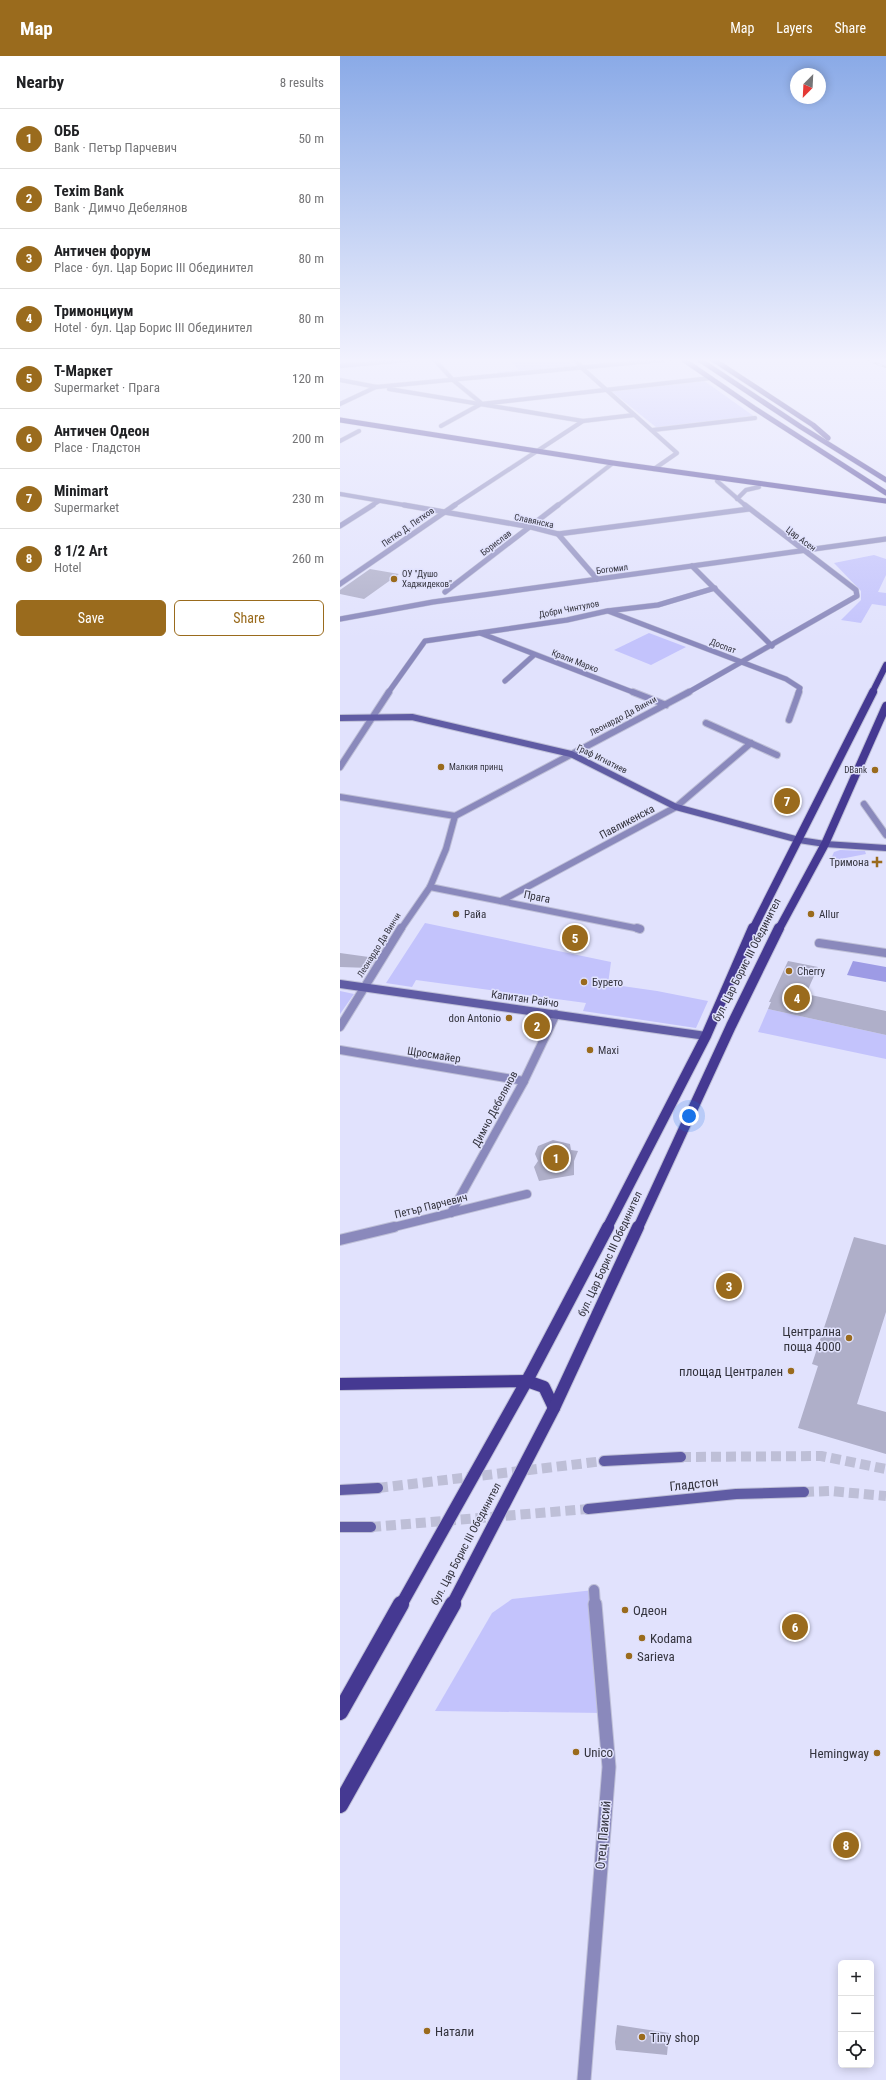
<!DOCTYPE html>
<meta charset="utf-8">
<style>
:root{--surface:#fff;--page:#f2f2f2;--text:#202124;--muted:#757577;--line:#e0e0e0;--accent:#9a6b1d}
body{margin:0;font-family:"Roboto Condensed",sans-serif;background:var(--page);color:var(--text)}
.controls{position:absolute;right:12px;bottom:12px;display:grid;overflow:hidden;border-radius:6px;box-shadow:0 2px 10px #0003}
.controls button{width:36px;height:36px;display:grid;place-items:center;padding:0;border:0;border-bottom:1px solid var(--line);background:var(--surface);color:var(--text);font:20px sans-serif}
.compass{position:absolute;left:450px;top:12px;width:36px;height:36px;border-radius:50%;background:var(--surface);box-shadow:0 2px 10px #0003;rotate:204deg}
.you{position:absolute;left:349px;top:1060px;width:14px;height:14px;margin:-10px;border:3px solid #fff;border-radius:50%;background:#1a73e8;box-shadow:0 0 0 6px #1a73e833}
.badge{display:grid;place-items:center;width:26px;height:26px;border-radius:50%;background:var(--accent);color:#fff;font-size:13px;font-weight:700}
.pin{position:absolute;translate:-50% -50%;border:2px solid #fff;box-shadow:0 1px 4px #0006}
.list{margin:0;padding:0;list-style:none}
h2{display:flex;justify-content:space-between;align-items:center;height:52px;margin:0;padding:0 16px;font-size:17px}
h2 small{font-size:13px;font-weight:400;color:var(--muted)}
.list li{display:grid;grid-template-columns:26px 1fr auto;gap:12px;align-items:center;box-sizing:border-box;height:60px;padding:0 16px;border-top:1px solid var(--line)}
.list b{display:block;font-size:15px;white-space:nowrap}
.list p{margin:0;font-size:13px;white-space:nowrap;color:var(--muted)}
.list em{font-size:13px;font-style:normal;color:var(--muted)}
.actions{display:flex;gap:8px;padding:12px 16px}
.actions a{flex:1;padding:9px 0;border:1px solid var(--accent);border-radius:6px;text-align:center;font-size:14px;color:var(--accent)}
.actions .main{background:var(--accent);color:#fff}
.icon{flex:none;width:22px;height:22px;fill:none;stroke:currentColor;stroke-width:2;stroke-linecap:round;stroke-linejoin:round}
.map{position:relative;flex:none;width:546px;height:2024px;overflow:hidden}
header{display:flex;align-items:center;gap:24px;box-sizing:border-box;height:56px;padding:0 20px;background:var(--accent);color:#fff}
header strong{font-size:19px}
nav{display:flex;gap:22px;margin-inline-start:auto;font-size:14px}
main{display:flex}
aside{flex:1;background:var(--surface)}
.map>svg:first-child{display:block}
.green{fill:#c3c3fc}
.water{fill:#9d9be5}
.building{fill:#afafc9}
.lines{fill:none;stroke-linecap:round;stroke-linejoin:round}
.secondary-tunnel{stroke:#bebfd7;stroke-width:10;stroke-dasharray:10 5;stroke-linecap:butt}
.street-far5-casing{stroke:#bebfd7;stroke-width:5}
.street-far4-casing{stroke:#bebfd7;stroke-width:6}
.street-far3-casing{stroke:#bebfd7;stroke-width:8}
.street-far2-casing{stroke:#bebfd7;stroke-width:10}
.street-far1-casing{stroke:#bebfd7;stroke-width:12}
.street-casing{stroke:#bebfd7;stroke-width:15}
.secondary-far2-casing{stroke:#bebfd7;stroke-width:8}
.secondary-far1-casing{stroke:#bebfd7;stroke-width:10}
.secondary-casing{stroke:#bebfd7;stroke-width:12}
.primary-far5-casing{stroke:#bebfd7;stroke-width:6}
.primary-far4-casing{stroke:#bebfd7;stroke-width:8}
.primary-far3-casing{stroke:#bebfd7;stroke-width:10}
.primary-far2-casing{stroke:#bebfd7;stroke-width:12}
.primary-far1-casing{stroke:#bebfd7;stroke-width:14}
.primary-casing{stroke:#bebfd7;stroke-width:18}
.street-far5{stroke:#8a89bc;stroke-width:4}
.street-far4{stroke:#8a89bc;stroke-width:5}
.street-far3{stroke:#8a89bc;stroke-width:6}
.street-far2{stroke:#8a89bc;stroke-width:8}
.street-far1{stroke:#8a89bc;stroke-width:10}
.street{stroke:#8a89bc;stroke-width:13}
.secondary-far2{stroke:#605ca4;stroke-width:6}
.secondary-far1{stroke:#605ca4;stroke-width:8}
.secondary{stroke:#605ca4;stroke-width:10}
.primary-far5{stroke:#453992;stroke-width:5}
.primary-far4{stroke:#453992;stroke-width:6}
.primary-far3{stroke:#453992;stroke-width:8}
.primary-far2{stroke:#453992;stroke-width:10}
.primary-far1{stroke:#453992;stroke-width:12}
.primary{stroke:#453992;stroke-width:16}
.rail-casing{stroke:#79798a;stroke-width:2}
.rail{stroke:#e1e2fd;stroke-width:1.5;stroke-dasharray:4.5;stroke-linecap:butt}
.poi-dot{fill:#9a6b1d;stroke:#e1e2fd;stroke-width:1.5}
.labels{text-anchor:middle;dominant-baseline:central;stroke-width:3;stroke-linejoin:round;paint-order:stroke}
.far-street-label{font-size:9px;fill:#33333d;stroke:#e1e2fd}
.far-poi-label{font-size:9px;fill:#33333d;stroke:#e1e2fd;text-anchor:start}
.street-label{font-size:11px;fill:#33333d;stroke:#e1e2fd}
.poi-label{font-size:11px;fill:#33333d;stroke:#e1e2fd;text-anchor:start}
.near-poi-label{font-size:13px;fill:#33333d;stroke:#e1e2fd;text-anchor:start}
.near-street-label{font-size:13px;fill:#33333d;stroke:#e1e2fd}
</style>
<header>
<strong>Map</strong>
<nav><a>Map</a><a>Layers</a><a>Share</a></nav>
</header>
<main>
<aside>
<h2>Nearby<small>8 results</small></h2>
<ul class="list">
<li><span class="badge">1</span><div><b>ОББ</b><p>Bank · Петър Парчевич</p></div><em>50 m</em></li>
<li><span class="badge">2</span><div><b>Texim Bank</b><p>Bank · Димчо Дебелянов</p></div><em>80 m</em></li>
<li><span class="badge">3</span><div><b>Античен форум</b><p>Place · бул. Цар Борис III Обединител</p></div><em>80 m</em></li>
<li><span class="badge">4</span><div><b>Тримонциум</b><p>Hotel · бул. Цар Борис III Обединител</p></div><em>80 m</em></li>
<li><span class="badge">5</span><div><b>Т-Маркет</b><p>Supermarket · Прага</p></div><em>120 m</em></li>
<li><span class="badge">6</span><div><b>Античен Одеон</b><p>Place · Гладстон</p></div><em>200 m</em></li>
<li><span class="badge">7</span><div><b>Minimart</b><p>Supermarket</p></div><em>230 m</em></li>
<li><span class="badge">8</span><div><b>8 1/2 Art</b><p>Hotel</p></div><em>260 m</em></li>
</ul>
<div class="actions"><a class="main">Save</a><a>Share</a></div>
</aside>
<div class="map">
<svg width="546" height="2024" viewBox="0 0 546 2024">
<rect width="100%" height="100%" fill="#e1e2fd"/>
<g class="green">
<polygon points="168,302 224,302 236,312 160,319 157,316 179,314"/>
<polygon points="363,324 415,361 317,372 270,334"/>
<polygon points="534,499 546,503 546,519 538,536 546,537 546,550 532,548 521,567 501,564 521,544 521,535 494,507"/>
<polygon points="309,577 346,591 311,609 274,594"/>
<polygon points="500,794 525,795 526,798 490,805 494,796"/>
<polygon points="85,867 271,906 268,928 317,935 368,945 356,972 243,955 246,947 76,924 72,931 46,927"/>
<polygon points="0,935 14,938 0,958"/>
<polygon points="428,953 546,979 546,1003 418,976"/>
<polygon points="254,1534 264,1657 95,1655 152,1557 172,1543"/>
</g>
<polygon class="water" points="513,905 546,911 546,926 507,919"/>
<g class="building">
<polygon points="30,513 59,518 24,543 0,538 0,534"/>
<polygon points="0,897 36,902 30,912 0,911"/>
<polygon points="448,905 478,911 466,938 546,955 546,979 428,953 431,946 429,946"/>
<polygon points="213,1084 230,1088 231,1094 238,1095 234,1105 234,1119 199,1125 194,1111 198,1105 195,1098 198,1090"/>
<polygon points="514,1181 546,1189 546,1256 517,1348 546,1356 546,1398 458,1372 478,1310 472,1308"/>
<polygon points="277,1969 329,1977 327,1999 276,1994 275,1986"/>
</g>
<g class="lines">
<g class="secondary-tunnel">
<polyline points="341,1401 481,1400 546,1413"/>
<polyline points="38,1432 264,1405"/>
<polyline points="464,1436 490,1435 546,1440"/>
<polyline points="31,1471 248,1453"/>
</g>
<g class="street-far5-casing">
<g id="street-far5">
<polyline points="93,302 113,324 141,347"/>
<polyline points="234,302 242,312 337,397 314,413"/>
<polyline points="0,310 87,302"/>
<polyline points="0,324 37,331"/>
<polyline points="49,333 243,365"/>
<polyline points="0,348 36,331 331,303"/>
<polyline points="101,370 141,348 371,322"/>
<polyline points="313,374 415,362"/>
<polyline points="0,385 19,375"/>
<polyline points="377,425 406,450"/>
<polyline points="0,438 70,450"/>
<polyline points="397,443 406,434 419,431"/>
<polyline points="31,450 39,445"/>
<polyline points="113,450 243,365 294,359"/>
<polyline points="217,450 273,407"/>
</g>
</g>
<g class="street-far4-casing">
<g id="street-far4">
<polyline points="64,449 191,471 218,478 409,453"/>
<polyline points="0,470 33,449"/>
<polyline points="218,478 257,523"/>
<polyline points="352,510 432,590"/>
<polyline points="0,528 115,449"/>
<polyline points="105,536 218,449"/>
<polyline points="268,555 446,623 460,632 458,637"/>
<polyline points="0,563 93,546 546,483"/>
<polyline points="140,577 295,637"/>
<polyline points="165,625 194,599"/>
<polyline points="48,637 85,585 227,564 267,555 318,549 375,532"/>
<polyline points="347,637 517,540 516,534 405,449"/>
</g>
</g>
<g class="street-far3-casing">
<g id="street-far3">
<polyline points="293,636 326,649"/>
<polyline points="449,664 459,636"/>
<polyline points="366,667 437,699"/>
<polyline points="0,711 49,636"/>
<polyline points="0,741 115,760"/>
<polyline points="524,748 546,779"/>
<polyline points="90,831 300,873"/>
<polyline points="161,845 336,751 411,687"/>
<polyline points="61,873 90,831 106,793 115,760 349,636"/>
</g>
</g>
<g class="street-far2-casing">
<g id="street-far2">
<polyline points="297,872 300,873"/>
<polyline points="479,887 546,897"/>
<polyline points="0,971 61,872"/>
<polyline points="0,994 184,1025"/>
<polyline points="111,1157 183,1027 216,958"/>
<polyline points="50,1172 187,1138"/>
</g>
</g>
<g class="street-far1-casing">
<g id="street-far1">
<polyline points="0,1184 54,1171"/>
<polyline points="254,1534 255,1549"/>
</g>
</g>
<g class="street-casing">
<polyline id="street" points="244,2024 269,1711 255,1548"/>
</g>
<g class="secondary-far2-casing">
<polyline id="secondary-far2" points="0,662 72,661 231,698 336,751 459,784 485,788 546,792"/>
</g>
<g class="secondary-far1-casing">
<polyline id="secondary-far1" points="0,928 366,980"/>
</g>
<g class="secondary-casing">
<g id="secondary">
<polyline points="264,1405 341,1401"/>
<polyline points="0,1434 38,1432"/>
<polyline points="248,1453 396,1438 464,1436"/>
<polyline points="0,1471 31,1471"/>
</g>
</g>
<g class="primary-far5-casing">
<g id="primary-far5">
<polyline points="341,302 414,352 546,437"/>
<polyline points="357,302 461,371 546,424"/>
<polyline points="371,302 473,369 488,382"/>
<polyline points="0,364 273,407 546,445"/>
</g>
</g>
<g class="primary-far4-casing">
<polyline id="primary-far4" points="532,637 546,609"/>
</g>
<g class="primary-far3-casing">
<g id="primary-far3">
<polyline points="413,873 533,636"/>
<polyline points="439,873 485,788 546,650"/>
</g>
</g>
<g class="primary-far2-casing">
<g id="primary-far2">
<polyline points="267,1172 366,980 413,872"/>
<polyline points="298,1172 391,970 439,872"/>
</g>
</g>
<g class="primary-far1-casing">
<g id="primary-far1">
<polyline points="0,1328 187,1325 204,1331 214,1352"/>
<polyline points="61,1549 190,1319 268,1171"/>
<polyline points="112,1549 214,1352 298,1171"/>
</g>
</g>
<g class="primary-casing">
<g id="primary">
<polyline points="0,1656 61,1548"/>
<polyline points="0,1749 113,1548"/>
</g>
</g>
<use href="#street-far5" class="street-far5"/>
<use href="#street-far4" class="street-far4"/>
<use href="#street-far3" class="street-far3"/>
<use href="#street-far2" class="street-far2"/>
<use href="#street-far1" class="street-far1"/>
<use href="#street" class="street"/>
<use href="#secondary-far2" class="secondary-far2"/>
<use href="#secondary-far1" class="secondary-far1"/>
<use href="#secondary" class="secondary"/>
<use href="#primary-far5" class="primary-far5"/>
<use href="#primary-far4" class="primary-far4"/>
<use href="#primary-far3" class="primary-far3"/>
<use href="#primary-far2" class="primary-far2"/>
<use href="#primary-far1" class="primary-far1"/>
<use href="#primary" class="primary"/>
<g class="rail-casing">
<polyline id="rail" points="521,302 546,311"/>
</g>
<use href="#rail" class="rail"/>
</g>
<linearGradient id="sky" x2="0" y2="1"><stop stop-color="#8aaae7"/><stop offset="0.52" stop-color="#f2f2fe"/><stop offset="1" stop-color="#f2f2fe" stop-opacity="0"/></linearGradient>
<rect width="546" height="585" fill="url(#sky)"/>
<g class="poi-dot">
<circle cx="54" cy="523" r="4"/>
<circle cx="101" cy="711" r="4"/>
<circle cx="535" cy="714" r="4"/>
<path d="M535 800h4v4h4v4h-4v4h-4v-4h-4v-4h4z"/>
<circle cx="116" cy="858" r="4"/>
<circle cx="471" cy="858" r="4"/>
<circle cx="449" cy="915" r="4"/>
<circle cx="244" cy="926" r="4"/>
<circle cx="169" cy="962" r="4"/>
<circle cx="250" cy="994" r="4"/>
<circle cx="509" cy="1282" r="4"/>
<circle cx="451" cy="1315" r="4"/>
<circle cx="285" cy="1554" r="4"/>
<circle cx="302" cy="1582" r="4"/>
<circle cx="289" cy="1600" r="4"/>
<circle cx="236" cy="1696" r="4"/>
<circle cx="537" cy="1697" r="4"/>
<circle cx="87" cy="1975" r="4"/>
<circle cx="302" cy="1981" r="4"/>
</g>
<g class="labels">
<g class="far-street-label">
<text transform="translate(194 465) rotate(12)">Славянска</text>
<text transform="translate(68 471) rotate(-35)">Петко Д. Петков</text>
<text transform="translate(461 483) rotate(37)">Цар Асен</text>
<text transform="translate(156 487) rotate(-37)">Борислав</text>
<text transform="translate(272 513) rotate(-7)">Богомил</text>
<text transform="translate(229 553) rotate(-11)">Добри Чинтулов</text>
<text transform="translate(383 590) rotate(21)">Доспат</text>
<text transform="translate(235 605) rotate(21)">Крали Марко</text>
<text transform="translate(283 660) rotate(-28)">Леонардо Да Винчи</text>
<text transform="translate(262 703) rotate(26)">Граф Игнатиев</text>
<text transform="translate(39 889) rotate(-58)">Леонардо Да Винчи</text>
</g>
<g class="far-poi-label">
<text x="62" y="518">ОУ "Душо<tspan x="62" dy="10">Хаджидеков"</tspan></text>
<text x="109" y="711">Малкия принц</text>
<text x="527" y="714" text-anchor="end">DBank</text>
</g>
<g class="street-label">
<text transform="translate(287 766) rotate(-28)">Павликенска</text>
<text transform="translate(197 841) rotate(11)">Прага</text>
<text transform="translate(407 904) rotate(-63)">бул. Цар Борис III Обединител</text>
<text transform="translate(185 943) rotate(8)">Капитан Райчо</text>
<text transform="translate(94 999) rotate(9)">Щросмайер</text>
<text transform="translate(155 1053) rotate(-62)">Димчо Дебелянов</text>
<text transform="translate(91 1150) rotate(-14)">Петър Парчевич</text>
<text transform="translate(270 1198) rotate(-65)">бул. Цар Борис III Обединител</text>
<text transform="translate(126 1488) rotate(-62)">бул. Цар Борис III Обединител</text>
</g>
<g class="poi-label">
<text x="529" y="806" text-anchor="end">Тримона</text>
<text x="124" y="858">Райа</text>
<text x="479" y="858">Allur</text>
<text x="457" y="915">Cherry</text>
<text x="252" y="926">Бурето</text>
<text x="161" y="962" text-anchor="end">don Antonio</text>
<text x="258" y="994">Maxi</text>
</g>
<g class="near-poi-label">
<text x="501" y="1275" text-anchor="end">Централна<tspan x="501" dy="15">поща 4000</tspan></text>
<text x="443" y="1315" text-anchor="end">площад Централен</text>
<text x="293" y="1554">Одеон</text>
<text x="310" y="1582">Kodama</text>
<text x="297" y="1600">Sarieva</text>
<text x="244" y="1696">Unico</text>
<text x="529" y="1697" text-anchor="end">Hemingway</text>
<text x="95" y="1975">Натали</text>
<text x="310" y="1981">Tiny shop</text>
</g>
<g class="near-street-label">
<text transform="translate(354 1428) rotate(-6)">Гладстон</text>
<text transform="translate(263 1779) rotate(-85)">Отец Паисий</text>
</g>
</g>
</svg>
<div class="controls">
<button>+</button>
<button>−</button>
<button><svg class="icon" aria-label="locate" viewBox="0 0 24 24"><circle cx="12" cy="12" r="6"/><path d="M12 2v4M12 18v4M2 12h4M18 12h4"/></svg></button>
</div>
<svg class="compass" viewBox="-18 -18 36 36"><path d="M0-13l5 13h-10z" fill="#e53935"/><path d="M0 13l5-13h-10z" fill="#757577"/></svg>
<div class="you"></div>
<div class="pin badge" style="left:216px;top:1102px">1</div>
<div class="pin badge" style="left:197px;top:970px">2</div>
<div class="pin badge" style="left:389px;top:1230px">3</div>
<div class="pin badge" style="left:457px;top:942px">4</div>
<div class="pin badge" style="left:235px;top:882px">5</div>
<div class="pin badge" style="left:455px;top:1571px">6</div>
<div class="pin badge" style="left:447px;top:745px">7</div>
<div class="pin badge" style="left:506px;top:1789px">8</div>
</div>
</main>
